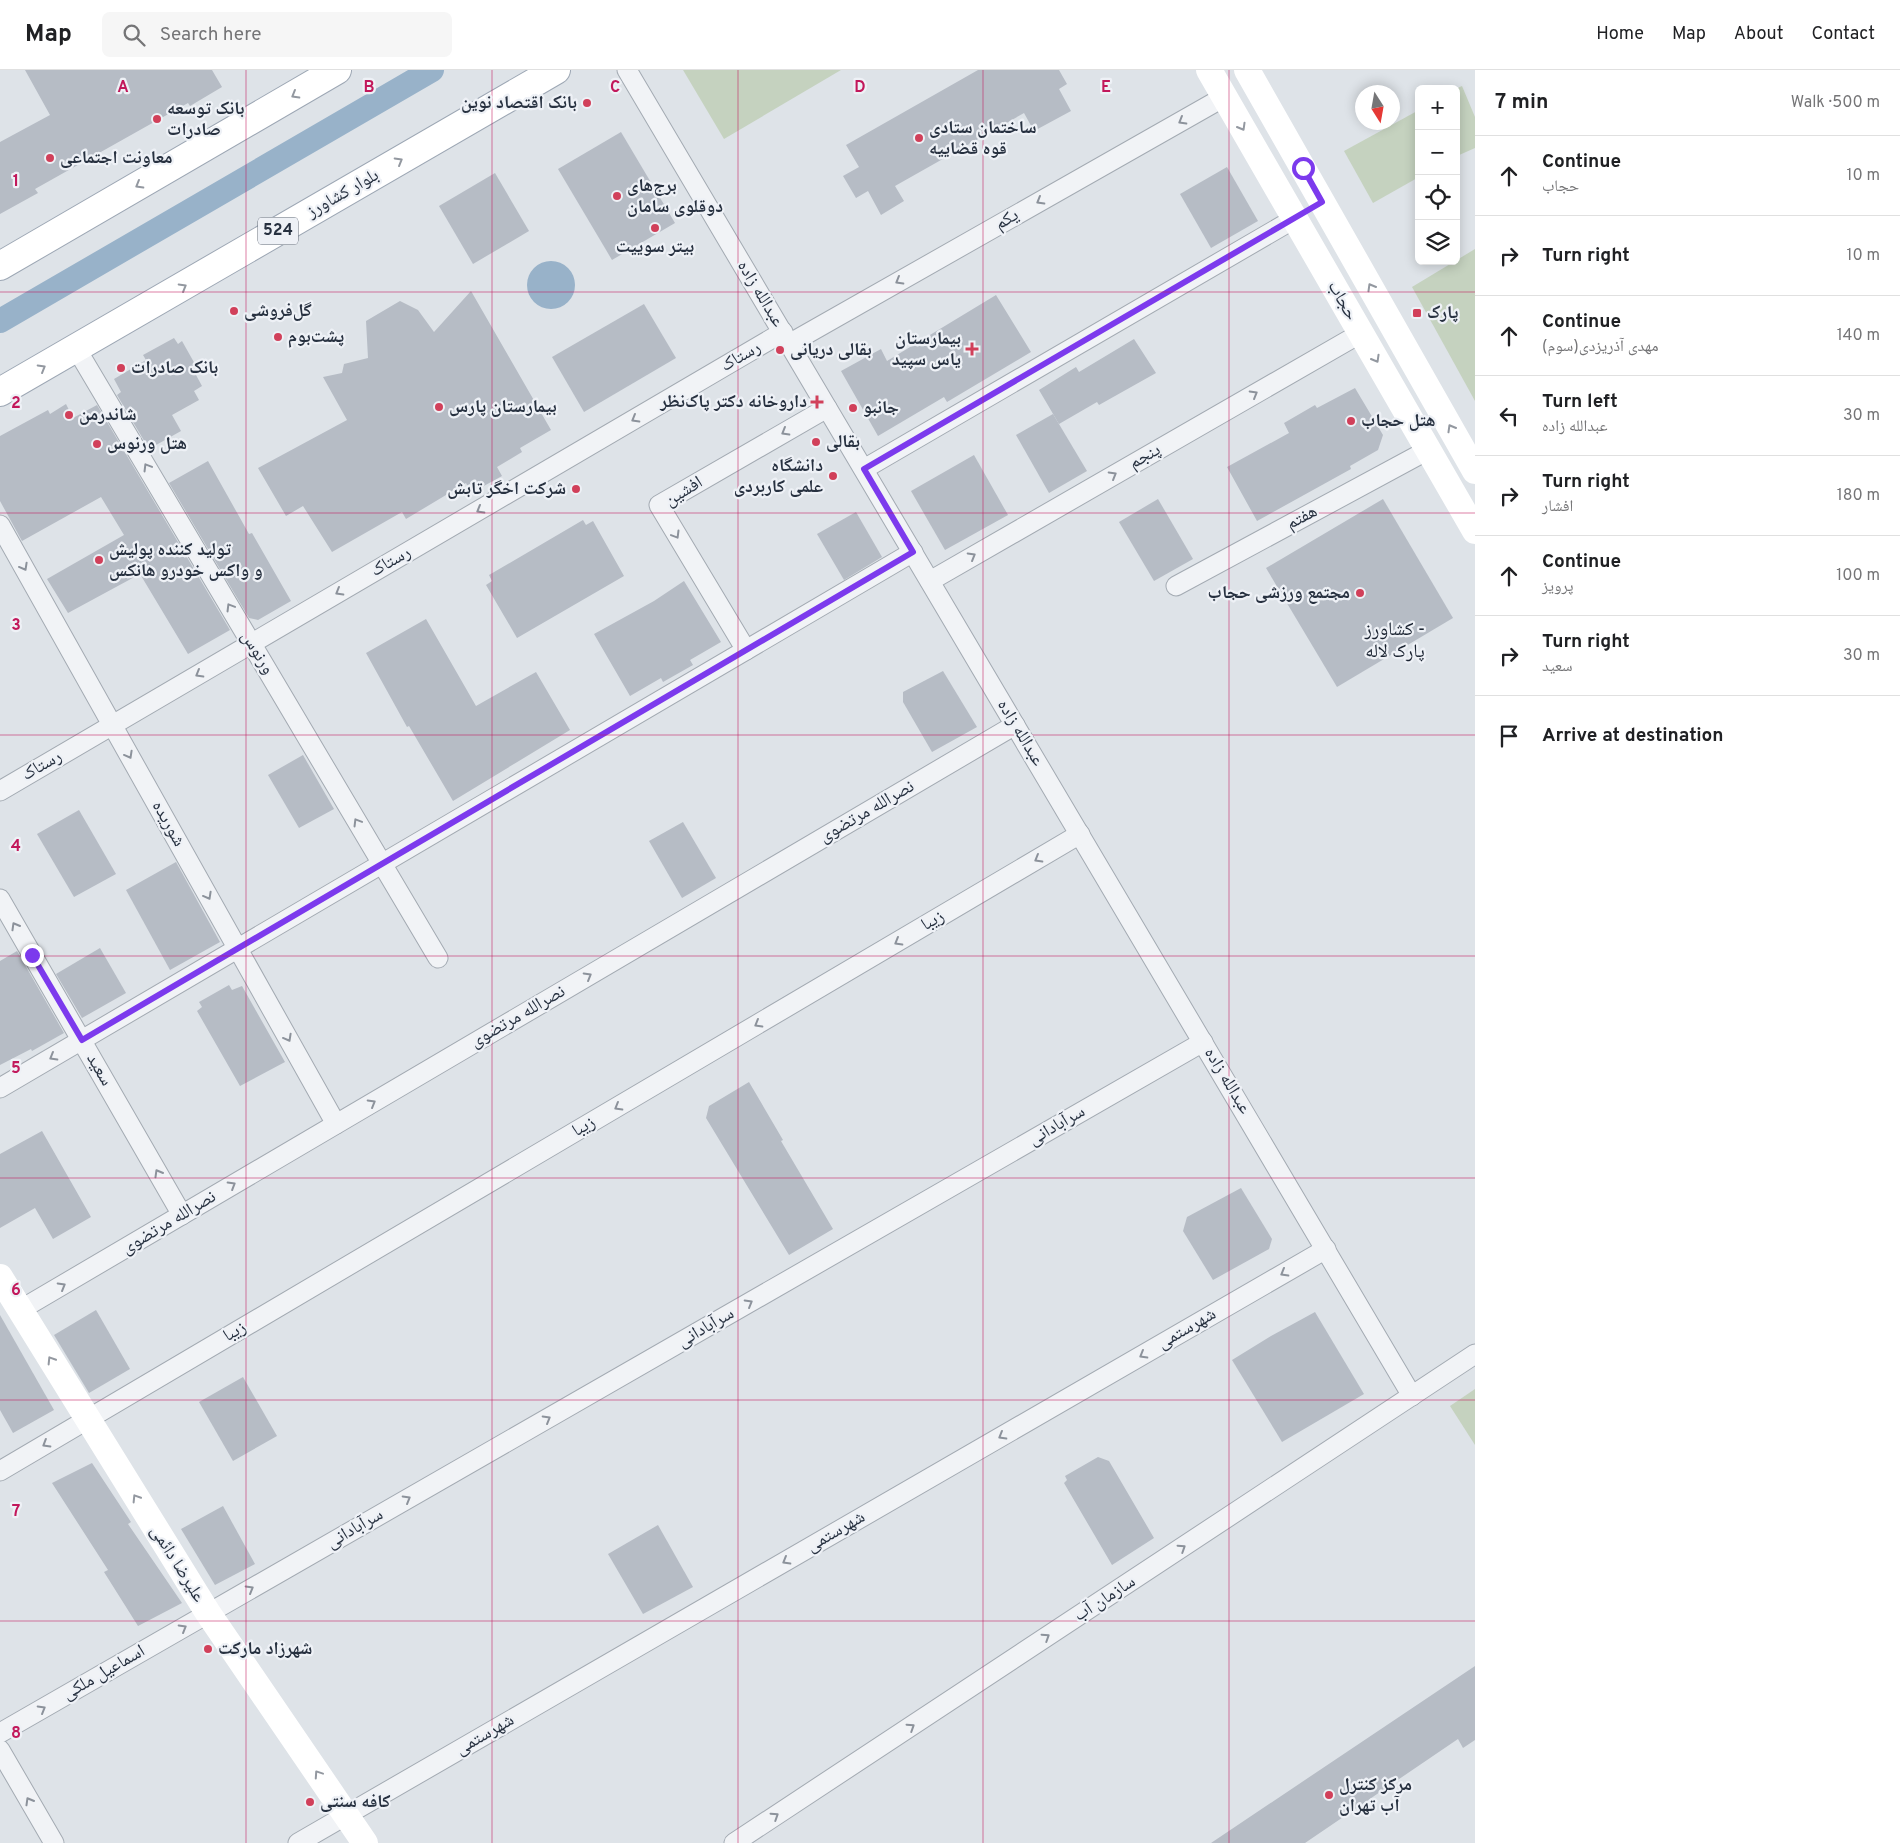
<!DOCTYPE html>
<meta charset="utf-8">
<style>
:root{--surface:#fff;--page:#f6f6f6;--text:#202124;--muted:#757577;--line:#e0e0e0}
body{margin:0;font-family:Overpass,"Noto Naskh Arabic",sans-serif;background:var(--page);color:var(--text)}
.controls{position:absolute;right:15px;top:15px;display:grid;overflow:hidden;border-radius:8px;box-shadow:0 2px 12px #0003}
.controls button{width:45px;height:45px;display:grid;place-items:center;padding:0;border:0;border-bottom:1px solid var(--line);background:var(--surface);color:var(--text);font:25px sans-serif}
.compass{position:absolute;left:1355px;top:15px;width:45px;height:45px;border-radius:50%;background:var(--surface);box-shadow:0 2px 12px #0003;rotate:169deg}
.stop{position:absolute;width:15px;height:15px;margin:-11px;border:4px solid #7c3aed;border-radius:50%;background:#fff}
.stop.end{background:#7c3aed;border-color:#fff;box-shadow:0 1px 5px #0008}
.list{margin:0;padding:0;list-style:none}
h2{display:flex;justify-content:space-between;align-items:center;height:65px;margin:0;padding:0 20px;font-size:21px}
h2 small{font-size:16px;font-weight:400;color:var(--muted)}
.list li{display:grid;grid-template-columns:32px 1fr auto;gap:15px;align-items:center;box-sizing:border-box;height:80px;padding:0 20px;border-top:1px solid var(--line)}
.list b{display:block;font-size:19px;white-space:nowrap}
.list p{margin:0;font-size:16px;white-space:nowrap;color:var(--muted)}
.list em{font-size:16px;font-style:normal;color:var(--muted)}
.icon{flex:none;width:28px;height:28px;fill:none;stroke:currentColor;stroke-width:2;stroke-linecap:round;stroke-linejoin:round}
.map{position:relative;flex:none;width:1475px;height:1773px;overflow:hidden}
header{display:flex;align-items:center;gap:30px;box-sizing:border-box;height:70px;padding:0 25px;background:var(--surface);border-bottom:1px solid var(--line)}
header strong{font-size:24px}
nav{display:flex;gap:28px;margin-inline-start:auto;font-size:18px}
.search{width:350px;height:45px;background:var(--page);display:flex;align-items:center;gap:12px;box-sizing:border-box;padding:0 18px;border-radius:8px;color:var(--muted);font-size:19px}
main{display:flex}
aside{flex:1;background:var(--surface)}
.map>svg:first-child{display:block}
.green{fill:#c5d2bf}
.water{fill:#98b2c9}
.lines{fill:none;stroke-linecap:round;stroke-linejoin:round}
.canal{stroke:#98b2c9;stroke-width:24}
.building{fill:#b6bcc5}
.street-casing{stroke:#a3aab2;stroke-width:21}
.primary-casing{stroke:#9da7b4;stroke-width:30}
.street{stroke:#f1f3f6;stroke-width:19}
.secondary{stroke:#fff;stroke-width:26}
.primary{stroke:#fff;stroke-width:28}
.oneway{stroke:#9398a0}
.oneway2{stroke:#8c929b}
.route{stroke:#7c3aed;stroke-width:6}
.grid{fill:none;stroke:#c2185b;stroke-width:1;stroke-opacity:0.55}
.poi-dot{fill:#d1405a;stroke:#eef1f6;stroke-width:2}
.labels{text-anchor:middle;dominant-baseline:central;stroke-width:4.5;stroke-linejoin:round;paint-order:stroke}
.shield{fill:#eef1f6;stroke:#636b77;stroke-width:1}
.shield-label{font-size:16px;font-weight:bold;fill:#273140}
.poi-label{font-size:18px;font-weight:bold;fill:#273140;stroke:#eef1f6;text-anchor:start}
.street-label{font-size:18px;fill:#273140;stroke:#eef1f6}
.neighbourhood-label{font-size:19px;fill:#192230;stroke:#eef1f6}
.grid-label{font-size:16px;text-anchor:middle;font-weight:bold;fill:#c2185b;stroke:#eef1f6;stroke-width:4.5;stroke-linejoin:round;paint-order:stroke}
</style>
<header>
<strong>Map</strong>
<div class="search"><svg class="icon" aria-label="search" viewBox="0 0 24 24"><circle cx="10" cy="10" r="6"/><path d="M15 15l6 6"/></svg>Search here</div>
<nav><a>Home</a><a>Map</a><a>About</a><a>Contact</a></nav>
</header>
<main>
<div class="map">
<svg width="1475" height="1773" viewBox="0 0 1475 1773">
<rect width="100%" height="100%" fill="#dee3e8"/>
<g class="green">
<polygon points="683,0 841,0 724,69"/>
<polygon points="1462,16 1475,47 1475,78 1457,86 1456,19 1455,19"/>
<polygon points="1419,40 1419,107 1373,133 1344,81"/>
<polygon points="1475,179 1475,331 1412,217"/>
<polygon points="1475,1319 1475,1375 1450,1336"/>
</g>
<circle class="water" cx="551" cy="215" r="24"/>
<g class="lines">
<polyline class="canal" points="0,251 432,0"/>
</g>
<g class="building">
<polygon points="25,0 212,0 222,17 190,36 188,33 35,119 38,123 0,144 0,72 50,45"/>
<polygon points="978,0 1059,0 1067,14 1059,19 1071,41 1034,61 1024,43 895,116 904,131 881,145 868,121 856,128 843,106 859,97 846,75"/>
<polygon points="621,62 675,153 612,190 558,99"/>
<polygon points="1227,97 1258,151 1211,178 1180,124"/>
<polygon points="495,103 529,161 473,194 439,136"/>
<polygon points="471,221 551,360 520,378 522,382 497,397 502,406 471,423 466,413 406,449 402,442 332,482 303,436 286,446 258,398 347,350 323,307 342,303 344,294 368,288 366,251 400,231 418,240 434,262"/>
<polygon points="996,225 1031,282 947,332 944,327 878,366 841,301 881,279 887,291"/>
<polygon points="644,234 676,288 584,342 552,287"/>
<polygon points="174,268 178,274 182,271 200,303 196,305 202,316 194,321 199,330 172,345 181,361 149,379 117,325 121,322 114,309 146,290 143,285"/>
<polygon points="1134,269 1156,303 1099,335 1097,332 1059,354 1039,320 1076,297 1079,302"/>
<polygon points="1355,318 1383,365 1378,380 1350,396 1351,399 1257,451 1227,397 1289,363 1284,353 1315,335 1317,338"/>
<polygon points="66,334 73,348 97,335 230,560 188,584 140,504 68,543 47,509 124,465 101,427 22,471 0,431 0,366 48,340 50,344"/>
<polygon points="1053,344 1087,401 1049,423 1016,365"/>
<polygon points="974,385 1008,445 945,480 911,421"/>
<polygon points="208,391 249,464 252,463 291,531 258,550 249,548 169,413"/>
<polygon points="1158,429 1193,489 1154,511 1119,452"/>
<polygon points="1383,429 1453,548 1337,617 1266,498"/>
<polygon points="856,442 882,487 844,510 817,464"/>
<polygon points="583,450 586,455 593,451 624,506 517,568 486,515 492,511 489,505"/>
<polygon points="684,511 721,572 690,590 693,595 663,612 661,608 630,626 594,564 654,531"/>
<polygon points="426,549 476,636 536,602 570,660 453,731 409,656 407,657 366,583"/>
<polygon points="943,601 977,657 932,682 903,632 903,622"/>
<polygon points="303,685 334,739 299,758 268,705"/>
<polygon points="79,740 116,804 74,827 37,764"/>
<polygon points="683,752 716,808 682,828 649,771"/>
<polygon points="176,792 220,872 170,900 126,820"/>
<polygon points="100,878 126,923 82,948 56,904"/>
<polygon points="17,881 64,963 32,981 31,979 0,995 0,891"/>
<polygon points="229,915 232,920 242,916 285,992 240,1016 197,941 202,937 199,932"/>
<polygon points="749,1012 783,1070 781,1071 833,1159 789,1185 706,1048 709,1036"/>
<polygon points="42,1061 91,1147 53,1169 35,1138 0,1158 0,1084"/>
<polygon points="1241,1118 1272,1169 1269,1179 1213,1210 1183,1161 1187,1147"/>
<polygon points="96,1240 130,1299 89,1323 54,1265"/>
<polygon points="1315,1242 1364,1324 1282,1372 1232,1290 1271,1266"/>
<polygon points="0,1245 54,1340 13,1363 0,1340"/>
<polygon points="243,1307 277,1366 233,1391 199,1332"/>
<polygon points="1098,1387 1109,1391 1154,1468 1112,1495 1064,1413 1067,1410 1065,1406"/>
<polygon points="92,1393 131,1452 128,1454 182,1533 138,1556 104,1502 108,1500 52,1413"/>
<polygon points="223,1436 255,1494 215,1515 181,1459"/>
<polygon points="658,1455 693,1517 643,1544 608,1484"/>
<polygon points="1475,1596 1475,1670 1463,1678 1458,1669 1305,1773 1211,1773"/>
</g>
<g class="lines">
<g class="street-casing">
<g id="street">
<polyline points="627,0 1412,1326"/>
<polyline points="789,274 1224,27"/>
<polyline points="76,278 438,888"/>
<polyline points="864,399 1294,149"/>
<polyline points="0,455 336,1054"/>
<polyline points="930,511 1361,263"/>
<polyline points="1176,516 1428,380"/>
<polyline points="746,580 659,435 827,338"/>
<polyline points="0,721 783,262"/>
<polyline points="0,829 182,1145"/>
<polyline points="0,1018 913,482"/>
<polyline points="20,1240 1015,655"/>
<polyline points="0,1401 1080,764"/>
<polyline points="0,1663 1203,972"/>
<polyline points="0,1680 54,1773"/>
<polyline points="298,1773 1326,1179"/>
<polyline points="734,1773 1475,1284"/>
</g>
</g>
<g class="primary-casing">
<g id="primary">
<polyline points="0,196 337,0"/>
<polyline points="0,322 556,0"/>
</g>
</g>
<use href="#street" class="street"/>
<g class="secondary">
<polyline points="1209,0 1475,461"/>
<polyline points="1247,0 1475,401"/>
<polyline points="0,1207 208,1543 365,1773"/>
</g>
<use href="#primary" class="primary"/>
</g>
<defs><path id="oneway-chevron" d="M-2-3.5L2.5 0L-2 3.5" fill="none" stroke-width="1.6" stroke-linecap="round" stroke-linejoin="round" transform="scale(1.25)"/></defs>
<g class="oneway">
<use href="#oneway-chevron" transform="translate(295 25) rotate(150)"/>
<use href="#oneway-chevron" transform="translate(1242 57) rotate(60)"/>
<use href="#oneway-chevron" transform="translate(399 91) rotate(-30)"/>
<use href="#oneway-chevron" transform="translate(139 115) rotate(150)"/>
<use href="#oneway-chevron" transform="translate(183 217) rotate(-30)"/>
<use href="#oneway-chevron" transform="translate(1371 217) rotate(-120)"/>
<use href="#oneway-chevron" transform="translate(1376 289) rotate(60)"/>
<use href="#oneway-chevron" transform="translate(42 298) rotate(-30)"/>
<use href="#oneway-chevron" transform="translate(1451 358) rotate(-120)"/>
<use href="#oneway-chevron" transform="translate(51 1290) rotate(-122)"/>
<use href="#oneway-chevron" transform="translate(136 1428) rotate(-122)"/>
<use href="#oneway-chevron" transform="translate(318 1704) rotate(-124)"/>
</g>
<g class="oneway2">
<use href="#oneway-chevron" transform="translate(1182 51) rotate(150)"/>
<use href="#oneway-chevron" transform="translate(1040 131) rotate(150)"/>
<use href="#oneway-chevron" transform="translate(899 211) rotate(150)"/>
<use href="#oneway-chevron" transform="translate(1254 324) rotate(-30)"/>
<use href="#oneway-chevron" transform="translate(635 349) rotate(150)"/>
<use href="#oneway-chevron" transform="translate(785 362) rotate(150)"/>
<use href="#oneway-chevron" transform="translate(147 397) rotate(-121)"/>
<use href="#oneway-chevron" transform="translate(1113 405) rotate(-30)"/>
<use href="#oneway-chevron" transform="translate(480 440) rotate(150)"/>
<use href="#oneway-chevron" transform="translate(676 465) rotate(59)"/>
<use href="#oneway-chevron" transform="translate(972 486) rotate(-30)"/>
<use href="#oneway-chevron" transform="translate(24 497) rotate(61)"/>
<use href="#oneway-chevron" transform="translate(339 522) rotate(150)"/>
<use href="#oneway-chevron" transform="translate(230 537) rotate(-121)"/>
<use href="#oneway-chevron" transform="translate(199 604) rotate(150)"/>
<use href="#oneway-chevron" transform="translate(129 685) rotate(61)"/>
<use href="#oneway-chevron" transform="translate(357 752) rotate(-121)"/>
<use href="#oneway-chevron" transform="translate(1038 789) rotate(150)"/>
<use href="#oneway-chevron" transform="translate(208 826) rotate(61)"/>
<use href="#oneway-chevron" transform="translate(15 856) rotate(-120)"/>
<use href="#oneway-chevron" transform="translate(898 872) rotate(150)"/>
<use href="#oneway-chevron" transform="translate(588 906) rotate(-30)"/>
<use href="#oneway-chevron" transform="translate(758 954) rotate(150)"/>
<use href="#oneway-chevron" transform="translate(288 968) rotate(61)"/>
<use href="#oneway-chevron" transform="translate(53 987) rotate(150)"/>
<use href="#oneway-chevron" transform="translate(372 1033) rotate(-30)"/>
<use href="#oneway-chevron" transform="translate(618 1037) rotate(150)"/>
<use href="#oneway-chevron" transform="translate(158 1103) rotate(-120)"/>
<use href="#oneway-chevron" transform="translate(232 1115) rotate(-31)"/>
<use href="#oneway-chevron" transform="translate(1284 1203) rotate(150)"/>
<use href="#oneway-chevron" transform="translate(62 1216) rotate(-30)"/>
<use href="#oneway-chevron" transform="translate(749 1233) rotate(-30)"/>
<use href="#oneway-chevron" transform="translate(1143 1285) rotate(150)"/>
<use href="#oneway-chevron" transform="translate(547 1349) rotate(-30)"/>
<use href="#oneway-chevron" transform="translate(1002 1366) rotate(150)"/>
<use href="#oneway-chevron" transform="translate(46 1374) rotate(149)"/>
<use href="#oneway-chevron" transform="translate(407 1429) rotate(-30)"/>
<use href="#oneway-chevron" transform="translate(1182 1478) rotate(-33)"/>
<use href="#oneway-chevron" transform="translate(786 1491) rotate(150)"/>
<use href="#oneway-chevron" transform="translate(250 1519) rotate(-30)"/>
<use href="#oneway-chevron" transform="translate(183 1558) rotate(-30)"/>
<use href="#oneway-chevron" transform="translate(1046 1567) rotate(-33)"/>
<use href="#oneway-chevron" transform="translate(42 1639) rotate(-30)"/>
<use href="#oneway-chevron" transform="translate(911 1657) rotate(-33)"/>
<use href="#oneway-chevron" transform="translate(29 1731) rotate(-120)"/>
<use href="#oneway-chevron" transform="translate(775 1746) rotate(-33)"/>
</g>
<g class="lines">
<polyline class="route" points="32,885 82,970 913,482 864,399 1322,132 1303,98"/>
</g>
<path class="grid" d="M246 0V1773M492 0V1773M738 0V1773M983 0V1773M1229 0V1773M0 222H1475M0 443H1475M0 665H1475M0 886H1475M0 1108H1475M0 1330H1475M0 1551H1475"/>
<g class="poi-dot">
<circle cx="587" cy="33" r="5"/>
<circle cx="157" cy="49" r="5"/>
<circle cx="919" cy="68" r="5"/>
<circle cx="50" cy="88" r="5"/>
<circle cx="617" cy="126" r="5"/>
<circle cx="655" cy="158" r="5"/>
<circle cx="234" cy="241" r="5"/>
<rect x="1412" y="238" width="10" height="10" rx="2.5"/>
<circle cx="278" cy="267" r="5"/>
<path d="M969.5 271.5h5v5h5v5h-5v5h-5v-5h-5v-5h5z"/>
<circle cx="780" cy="280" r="5"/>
<circle cx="121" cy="298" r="5"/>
<path d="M814.5 324.5h5v5h5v5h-5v5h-5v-5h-5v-5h5z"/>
<circle cx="439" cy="337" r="5"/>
<circle cx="853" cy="338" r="5"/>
<circle cx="69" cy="345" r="5"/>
<circle cx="1351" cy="351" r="5"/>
<circle cx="816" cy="372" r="5"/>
<circle cx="97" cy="374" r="5"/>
<circle cx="833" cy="406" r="5"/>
<circle cx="576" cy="419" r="5"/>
<circle cx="99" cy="490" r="5"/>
<circle cx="1360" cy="523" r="5"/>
<circle cx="208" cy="1579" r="5"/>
<circle cx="1329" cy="1725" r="5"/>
<circle cx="310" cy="1732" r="5"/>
</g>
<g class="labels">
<rect class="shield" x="258" y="147.5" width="40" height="27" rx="4"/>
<g class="shield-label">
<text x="278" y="161">524</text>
</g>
<g class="poi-label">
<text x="577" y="33" text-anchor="end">بانک اقتصاد نوین</text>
<text x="167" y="39">بانک توسعه<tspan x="167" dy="21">صادرات</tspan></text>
<text x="929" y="58">ساختمان ستادی<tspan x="929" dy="21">قوه قضاییه</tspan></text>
<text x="60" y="88">معاونت اجتماعی</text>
<text x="627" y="116">برج‌های<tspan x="627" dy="21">دوقلوی سامان</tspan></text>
<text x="655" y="177" text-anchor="middle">بیتر سوییت</text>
<text x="244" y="241">گل‌فروشی</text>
<text x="1427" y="243">پارک</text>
<text x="288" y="267">پشت‌بوم</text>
<text x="961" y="269" text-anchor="end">بیمارستان<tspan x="961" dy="21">یاس سپید</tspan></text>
<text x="790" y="280">بقالی دریانی</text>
<text x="131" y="298">بانک صادرات</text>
<text x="807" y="332" text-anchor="end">داروخانه دکتر پاک‌نظر</text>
<text x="449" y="337">بیمارستان پارس</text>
<text x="863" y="338">جانبو</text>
<text x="79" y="345">شاندرمن</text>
<text x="1361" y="351">هتل حجاب</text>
<text x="826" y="372">بقالی</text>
<text x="107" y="374">هتل ورنوس</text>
<text x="823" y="396" text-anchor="end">دانشگاه<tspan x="823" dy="21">علمی کاربردی</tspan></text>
<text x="566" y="419" text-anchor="end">شرکت اخگر تابش</text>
<text x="109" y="480">تولید کننده پولیش<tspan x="109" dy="21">و واکس خودرو هانکس</tspan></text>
<text x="1350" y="523" text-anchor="end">مجتمع ورزشی حجاب</text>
<text x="218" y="1579">شهرزاد مارکت</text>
<text x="1339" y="1715">مرکز کنترل<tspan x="1339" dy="21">آب تهران</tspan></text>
<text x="320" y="1732">کافه سنتی</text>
</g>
<g class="street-label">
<text transform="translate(343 124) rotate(-30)">بلوار کشاورز</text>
<text transform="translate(1007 150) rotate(-30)">یکم</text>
<text transform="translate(760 224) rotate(59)">عبدالله زاده</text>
<text transform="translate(1342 231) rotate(60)">حجاب</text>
<text transform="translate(741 287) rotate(-30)">رستاک</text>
<text transform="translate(1145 387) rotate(-30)">پنجم</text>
<text transform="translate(684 422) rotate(-32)">افشین</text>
<text transform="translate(1302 448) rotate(-28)">هفتم</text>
<text transform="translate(391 492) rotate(-30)">رستاک</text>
<text transform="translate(257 583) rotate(59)">ورنوس</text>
<text transform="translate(1020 663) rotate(59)">عبدالله زاده</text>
<text transform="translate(42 696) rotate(-30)">رستاک</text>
<text transform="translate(867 742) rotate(-30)">نصرالله مرتضوی</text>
<text transform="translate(168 754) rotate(61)">شوریده</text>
<text transform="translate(933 851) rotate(-30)">زیبا</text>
<text transform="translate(518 947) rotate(-30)">نصرالله مرتضوی</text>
<text transform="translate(99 1000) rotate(60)">سعید</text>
<text transform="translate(1227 1011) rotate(59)">عبدالله زاده</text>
<text transform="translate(1057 1056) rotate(-30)">سرآبادانی</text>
<text transform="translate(584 1057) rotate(-30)">زیبا</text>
<text transform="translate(169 1153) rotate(-31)">نصرالله مرتضوی</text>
<text transform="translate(706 1258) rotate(-30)">سرآبادانی</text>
<text transform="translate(1187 1259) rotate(-30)">شهرستمی</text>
<text transform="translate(235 1262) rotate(-30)">زیبا</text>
<text transform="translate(355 1459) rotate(-30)">سرآبادانی</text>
<text transform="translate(836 1462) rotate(-30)">شهرستمی</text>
<text transform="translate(177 1494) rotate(58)">علیرضا دائمی</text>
<text transform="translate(1105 1529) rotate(-33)">سازمان آب</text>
<text transform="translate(104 1603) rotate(-30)">اسماعیل ملکی</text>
<text transform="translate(485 1665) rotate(-30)">شهرستمی</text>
</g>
<g class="neighbourhood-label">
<text x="1395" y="560">کشاورز -<tspan x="1395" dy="22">پارک لاله</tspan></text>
</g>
</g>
<g class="grid-label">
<text x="123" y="22">A</text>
<text x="369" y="22">B</text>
<text x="615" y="22">C</text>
<text x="860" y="22">D</text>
<text x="1106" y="22">E</text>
<text x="16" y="116">1</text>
<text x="16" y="338">2</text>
<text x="16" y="560">3</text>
<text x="16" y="781">4</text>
<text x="16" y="1003">5</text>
<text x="16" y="1225">6</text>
<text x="16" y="1446">7</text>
<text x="16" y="1668">8</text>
</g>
</svg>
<div class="controls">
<button>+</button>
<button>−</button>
<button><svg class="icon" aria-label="locate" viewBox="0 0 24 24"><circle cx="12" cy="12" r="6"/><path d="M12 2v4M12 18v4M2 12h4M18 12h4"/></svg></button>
<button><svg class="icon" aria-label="layers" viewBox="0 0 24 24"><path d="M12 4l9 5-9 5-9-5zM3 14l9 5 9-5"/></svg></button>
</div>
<svg class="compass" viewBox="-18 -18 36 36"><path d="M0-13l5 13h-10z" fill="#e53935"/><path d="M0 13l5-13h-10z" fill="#757577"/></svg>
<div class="stop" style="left:1303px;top:98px"></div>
<div class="stop end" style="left:32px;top:885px"></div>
</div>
<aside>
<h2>7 min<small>Walk · 500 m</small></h2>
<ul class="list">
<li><svg class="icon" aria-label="ahead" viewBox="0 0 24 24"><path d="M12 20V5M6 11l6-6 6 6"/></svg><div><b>Continue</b><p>حجاب</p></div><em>10 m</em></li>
<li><svg class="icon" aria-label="right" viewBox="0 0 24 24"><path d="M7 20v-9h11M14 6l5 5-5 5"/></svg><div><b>Turn right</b></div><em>10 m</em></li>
<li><svg class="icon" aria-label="ahead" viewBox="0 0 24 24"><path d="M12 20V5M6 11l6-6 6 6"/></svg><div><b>Continue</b><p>مهدی آذریزدی(سوم)</p></div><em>140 m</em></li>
<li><svg class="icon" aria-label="left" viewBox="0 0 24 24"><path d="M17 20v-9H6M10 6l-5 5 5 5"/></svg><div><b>Turn left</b><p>عبدالله زاده</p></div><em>30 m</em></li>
<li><svg class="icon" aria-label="right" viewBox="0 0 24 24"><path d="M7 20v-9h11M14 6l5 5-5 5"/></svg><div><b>Turn right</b><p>افشار</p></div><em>180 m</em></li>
<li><svg class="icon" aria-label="ahead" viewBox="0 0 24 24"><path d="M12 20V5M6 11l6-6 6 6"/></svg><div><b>Continue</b><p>پرویز</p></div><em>100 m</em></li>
<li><svg class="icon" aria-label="right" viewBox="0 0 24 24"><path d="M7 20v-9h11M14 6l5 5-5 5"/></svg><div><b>Turn right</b><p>سعید</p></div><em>30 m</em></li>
<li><svg class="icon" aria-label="arrive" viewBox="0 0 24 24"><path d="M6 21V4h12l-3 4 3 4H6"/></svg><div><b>Arrive at destination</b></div></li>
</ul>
</aside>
</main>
